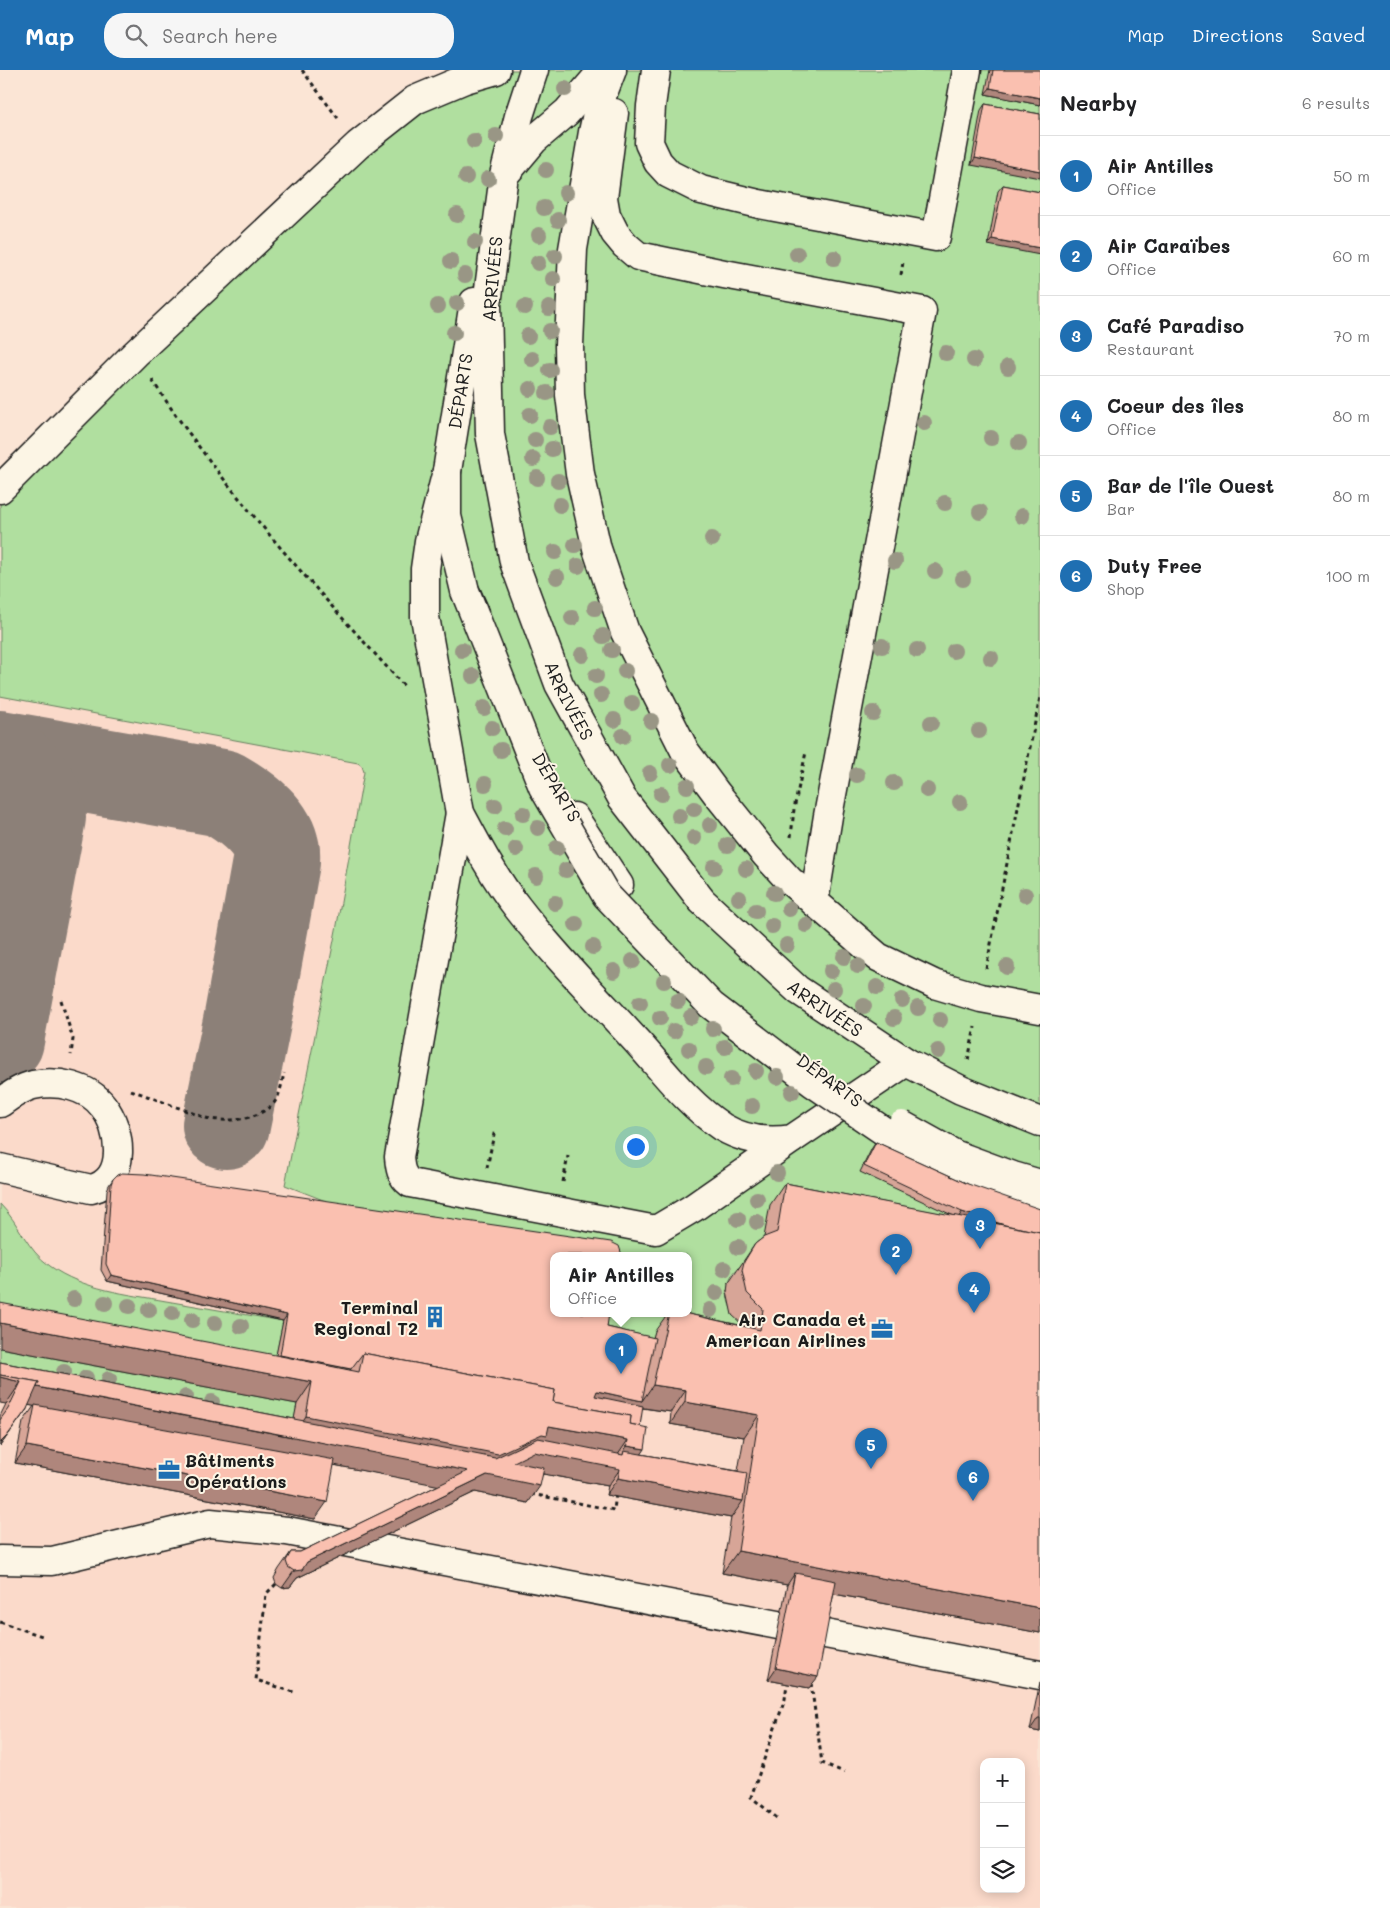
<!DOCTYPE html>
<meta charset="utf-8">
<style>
:root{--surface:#fff;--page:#f6f6f6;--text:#202124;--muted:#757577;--line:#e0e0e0;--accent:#1f6fb2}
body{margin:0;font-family:Mali,sans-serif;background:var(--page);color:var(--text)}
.controls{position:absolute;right:15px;bottom:15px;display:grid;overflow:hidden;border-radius:10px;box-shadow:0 2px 12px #0003}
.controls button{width:45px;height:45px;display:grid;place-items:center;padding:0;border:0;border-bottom:1px solid var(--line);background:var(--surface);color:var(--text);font:25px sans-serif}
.you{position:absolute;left:635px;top:1076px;width:18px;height:18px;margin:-12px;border:4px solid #fff;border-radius:50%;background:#1a73e8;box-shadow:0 0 0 8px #1a73e833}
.badge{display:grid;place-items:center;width:32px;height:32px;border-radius:50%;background:var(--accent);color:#fff;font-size:16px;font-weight:700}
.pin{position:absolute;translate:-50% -41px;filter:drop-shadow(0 1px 2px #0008)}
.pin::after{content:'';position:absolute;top:26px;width:18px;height:15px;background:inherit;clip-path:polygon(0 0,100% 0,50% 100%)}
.popup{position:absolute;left:550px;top:1182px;width:142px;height:65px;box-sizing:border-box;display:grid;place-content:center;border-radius:10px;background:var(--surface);filter:drop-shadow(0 1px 4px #0005);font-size:16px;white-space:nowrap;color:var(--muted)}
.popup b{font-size:19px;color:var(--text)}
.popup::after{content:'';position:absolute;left:50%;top:100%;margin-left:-10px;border:10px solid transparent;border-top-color:var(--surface)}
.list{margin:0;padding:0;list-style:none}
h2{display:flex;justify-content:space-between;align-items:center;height:65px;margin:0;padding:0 20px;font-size:21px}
h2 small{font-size:16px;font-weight:400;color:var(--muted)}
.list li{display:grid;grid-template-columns:32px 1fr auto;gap:15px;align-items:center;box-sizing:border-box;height:80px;padding:0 20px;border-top:1px solid var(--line)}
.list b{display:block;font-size:19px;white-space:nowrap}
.list p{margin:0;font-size:16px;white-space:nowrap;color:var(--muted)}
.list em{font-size:16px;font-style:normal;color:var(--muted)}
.icon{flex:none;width:28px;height:28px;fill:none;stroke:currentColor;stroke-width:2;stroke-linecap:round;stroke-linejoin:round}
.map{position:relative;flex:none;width:1040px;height:1838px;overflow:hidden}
header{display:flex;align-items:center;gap:30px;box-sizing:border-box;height:70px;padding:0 25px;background:var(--accent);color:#fff}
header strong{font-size:24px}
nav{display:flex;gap:28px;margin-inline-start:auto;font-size:18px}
.search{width:350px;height:45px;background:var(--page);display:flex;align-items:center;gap:12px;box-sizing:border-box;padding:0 18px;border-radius:20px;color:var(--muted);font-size:19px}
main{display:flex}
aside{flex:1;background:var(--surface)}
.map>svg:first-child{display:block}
.built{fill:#fbdaca;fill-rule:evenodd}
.grass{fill:#b0df9f;stroke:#667e5e}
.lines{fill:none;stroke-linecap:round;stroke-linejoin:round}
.taxiway{stroke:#8c8078;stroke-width:88}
.minor-casing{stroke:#1c1c1c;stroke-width:31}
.path{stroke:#1c1c1c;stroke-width:3;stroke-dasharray:4 4;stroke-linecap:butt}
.minor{stroke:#fcf5e5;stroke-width:28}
.minor-bridge-casing{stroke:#1c1c1c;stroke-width:31;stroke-linecap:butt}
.minor-bridge{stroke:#fcf5e5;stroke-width:28}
.tree{fill:#999685}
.wall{fill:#d7a597;stroke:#1c1c1c;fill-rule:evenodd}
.shaded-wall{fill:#af867b;stroke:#1c1c1c}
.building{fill:#fac0b0;stroke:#1c1c1c}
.labels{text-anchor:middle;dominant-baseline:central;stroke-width:4;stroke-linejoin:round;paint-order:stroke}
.street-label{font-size:18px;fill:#1c1c1c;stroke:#fcf5e5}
.poi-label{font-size:18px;font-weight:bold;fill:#1c1c1c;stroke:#fcf5e5;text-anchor:end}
</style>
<header>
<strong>Map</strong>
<div class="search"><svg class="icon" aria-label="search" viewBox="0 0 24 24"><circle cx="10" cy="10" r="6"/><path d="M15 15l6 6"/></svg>Search here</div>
<nav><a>Map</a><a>Directions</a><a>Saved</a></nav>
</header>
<main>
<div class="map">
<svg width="1040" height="1838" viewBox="0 0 1040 1838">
<rect width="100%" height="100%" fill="#fbe5d5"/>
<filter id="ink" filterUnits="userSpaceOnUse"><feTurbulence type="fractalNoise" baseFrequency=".02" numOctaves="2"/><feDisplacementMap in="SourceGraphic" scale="10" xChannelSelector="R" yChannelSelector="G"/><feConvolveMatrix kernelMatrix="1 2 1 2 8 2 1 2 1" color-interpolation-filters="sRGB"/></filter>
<g filter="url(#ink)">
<path class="built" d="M0 541 367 612 554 1243 738 1285 761 1158 1040 1207V1838H0ZM984 1692H1021V1819H984Z"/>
<g class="grass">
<path d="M465 0H1040V1175L761 1184C722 1198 716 1233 748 1260L655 1262 651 1274 602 1263 606 1243H688V1185H616L351 1141 285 1115 337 855 364 702 362 696 358 693 0 626V423L136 299 138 301 235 197 374 77 440 31Z"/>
<path d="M0 1134C20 1154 26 1179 50 1196 83 1220 128 1224 166 1231 205 1238 244 1244 283 1251L275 1291 0 1258Z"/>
<polygon points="0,1278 297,1334 291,1368 0,1312"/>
</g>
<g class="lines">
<g class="taxiway">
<path d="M0 684 222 723C241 734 269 752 275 776 277 781 276 787 276 792L247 952 226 1055"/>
<path d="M0 687C22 700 40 721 42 747L0 970"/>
</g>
<g class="minor-casing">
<g id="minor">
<path id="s1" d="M534 0 519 46 504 105 487 234 490 364 514 492 559 614 622 728 702 831 798 920 906 992 961 1020 1040 1052"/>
<polyline points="612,0 600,31 593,62 573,179 569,275 570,325 580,404 597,479 625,562 685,681 717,724 766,785 789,810 878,887 934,914 981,928 1040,939"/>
<polyline points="656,0 651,36 649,73 658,92 669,104 701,120 759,134 936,167 967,0"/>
<polyline points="614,43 603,128 606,145 615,163 625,175 638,186 724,204 922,241 828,746 814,832"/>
<polyline points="507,102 534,70 567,42 603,0"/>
<polyline points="474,232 447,401 447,446 465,521 475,543"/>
<path d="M447 401 429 471 425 499V547L460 743C477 775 495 809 517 837 554 885 598 929 639 974 665 1003 689 1035 722 1057 744 1070 767 1073 792 1069L906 992"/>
<polyline points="0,419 135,284 358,75 415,30 465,9 496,0"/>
<path d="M460 743 399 1087C400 1098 401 1106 410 1113L656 1160 693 1138 792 1069"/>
<polyline points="574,747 619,815"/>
<path d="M0 1033C10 1026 21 1018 33 1015 57 1010 88 1016 103 1036 121 1058 129 1111 91 1119L0 1098"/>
<polyline points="0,1490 52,1491 210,1453 287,1461 1040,1605"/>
</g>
</g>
<g class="path">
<polyline points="302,0 340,51"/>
<polyline points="901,205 903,192"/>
<path d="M152 310C225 421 316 519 405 617"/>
<polyline points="791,767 794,739 806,682"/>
<polyline points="986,899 1040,627"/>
<polyline points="61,930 73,969 71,985"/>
<polyline points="968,990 975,957"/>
<path d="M131 1020 206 1048C227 1053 258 1050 274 1033 280 1026 282 1012 284 1003"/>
<polyline points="487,1098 495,1059"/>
<polyline points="563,1112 568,1086"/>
<polyline points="531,1424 614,1440 616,1423"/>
<polyline points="276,1514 266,1524 256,1610 297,1623"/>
<polyline points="0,1552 42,1566"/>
<polyline points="811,1613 822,1693 844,1702"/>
<polyline points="777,1748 751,1727 785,1629 787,1614"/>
</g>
<use href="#minor" class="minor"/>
<g class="minor-bridge-casing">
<g id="minor-bridge">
<polyline points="465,521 543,717 606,825 711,935 813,1013 956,1110 1040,1142"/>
<polyline points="902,1055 956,1085 1013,1106 1040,1114"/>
</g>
</g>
<use href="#minor-bridge" class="minor-bridge"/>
</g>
<g class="tree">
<circle cx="565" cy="19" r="8"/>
<circle cx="496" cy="66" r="8"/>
<circle cx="474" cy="71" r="8"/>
<circle cx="546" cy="100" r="8"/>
<circle cx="466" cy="107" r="8"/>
<circle cx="488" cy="109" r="8"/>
<circle cx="566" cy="123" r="8"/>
<circle cx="544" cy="138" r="8"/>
<circle cx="457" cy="145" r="8"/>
<circle cx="558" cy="150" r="8"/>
<circle cx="539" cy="165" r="8"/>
<circle cx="475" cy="172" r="8"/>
<circle cx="797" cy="184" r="8"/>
<circle cx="555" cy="186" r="8"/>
<circle cx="834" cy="188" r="8"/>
<circle cx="451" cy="191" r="8"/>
<circle cx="538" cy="193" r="8"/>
<circle cx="465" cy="205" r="8"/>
<circle cx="553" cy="209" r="8"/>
<circle cx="457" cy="233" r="8"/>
<circle cx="438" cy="236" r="8"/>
<circle cx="525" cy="237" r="8"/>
<circle cx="549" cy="238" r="8"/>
<circle cx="550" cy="261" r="8"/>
<circle cx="454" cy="263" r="8"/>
<circle cx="528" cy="266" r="8"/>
<circle cx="946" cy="283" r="8"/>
<circle cx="532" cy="289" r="8"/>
<circle cx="974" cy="290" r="8"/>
<circle cx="1008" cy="297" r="8"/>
<circle cx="550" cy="300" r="8"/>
<circle cx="530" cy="319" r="8"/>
<circle cx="547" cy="323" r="8"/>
<circle cx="530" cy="345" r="8"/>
<circle cx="924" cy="353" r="8"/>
<circle cx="550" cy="357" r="8"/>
<circle cx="991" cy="368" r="8"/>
<circle cx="535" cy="370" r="8"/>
<circle cx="1019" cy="373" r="8"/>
<circle cx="552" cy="379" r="8"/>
<circle cx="533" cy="389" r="8"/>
<circle cx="537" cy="408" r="8"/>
<circle cx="558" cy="411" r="8"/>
<circle cx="945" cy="433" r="8"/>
<circle cx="560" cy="435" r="8"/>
<circle cx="980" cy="442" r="8"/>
<circle cx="1022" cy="446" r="8"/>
<circle cx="712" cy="469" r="8"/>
<circle cx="575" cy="475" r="8"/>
<circle cx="555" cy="482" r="8"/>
<circle cx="895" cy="491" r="8"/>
<circle cx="578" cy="496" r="8"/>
<circle cx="935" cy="501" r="8"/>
<circle cx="557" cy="507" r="8"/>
<circle cx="963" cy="509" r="8"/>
<circle cx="595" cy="538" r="8"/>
<circle cx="572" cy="548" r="8"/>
<circle cx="603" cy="566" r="8"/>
<circle cx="882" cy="576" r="8"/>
<circle cx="462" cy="580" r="8"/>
<circle cx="612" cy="580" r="8"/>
<circle cx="917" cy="580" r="8"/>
<circle cx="954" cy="581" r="8"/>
<circle cx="582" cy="585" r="8"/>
<circle cx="991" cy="588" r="8"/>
<circle cx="625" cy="601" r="8"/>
<circle cx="473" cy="606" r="8"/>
<circle cx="596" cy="606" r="8"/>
<circle cx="601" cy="625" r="8"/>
<circle cx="632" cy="633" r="8"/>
<circle cx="484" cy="638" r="8"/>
<circle cx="873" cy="643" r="8"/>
<circle cx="614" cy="650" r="8"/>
<circle cx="651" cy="651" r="8"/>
<circle cx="931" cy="653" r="8"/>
<circle cx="492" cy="658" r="8"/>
<circle cx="979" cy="661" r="8"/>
<circle cx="623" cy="666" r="8"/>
<circle cx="501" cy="680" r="8"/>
<circle cx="670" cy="695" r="8"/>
<circle cx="650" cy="703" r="8"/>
<circle cx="857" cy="705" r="8"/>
<circle cx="894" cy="713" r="8"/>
<circle cx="485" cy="714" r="8"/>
<circle cx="687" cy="716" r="8"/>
<circle cx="927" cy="720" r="8"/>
<circle cx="661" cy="724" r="8"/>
<circle cx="960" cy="732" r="8"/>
<circle cx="495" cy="736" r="8"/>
<circle cx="694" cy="739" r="8"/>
<circle cx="523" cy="744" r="8"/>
<circle cx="679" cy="746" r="8"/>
<circle cx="710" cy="755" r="8"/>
<circle cx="538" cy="758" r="8"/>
<circle cx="505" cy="759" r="8"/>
<circle cx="694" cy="768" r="8"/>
<circle cx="728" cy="775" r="8"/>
<circle cx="557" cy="778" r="8"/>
<circle cx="516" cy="779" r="8"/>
<circle cx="714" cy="797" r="8"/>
<circle cx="746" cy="799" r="8"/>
<circle cx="566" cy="800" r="8"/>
<circle cx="536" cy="806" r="8"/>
<circle cx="774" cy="823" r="8"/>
<circle cx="1025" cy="825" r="8"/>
<circle cx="739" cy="828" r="8"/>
<circle cx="555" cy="833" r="8"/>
<circle cx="789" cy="839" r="8"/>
<circle cx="756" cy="841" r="8"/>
<circle cx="576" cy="854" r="8"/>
<circle cx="806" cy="855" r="8"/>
<circle cx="772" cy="856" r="8"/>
<circle cx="787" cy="875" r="8"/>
<circle cx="593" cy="877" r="8"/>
<circle cx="844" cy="887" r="8"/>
<circle cx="633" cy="891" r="8"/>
<circle cx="858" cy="896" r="8"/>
<circle cx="1007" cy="897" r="8"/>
<circle cx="614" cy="901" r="8"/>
<circle cx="831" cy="901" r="8"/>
<circle cx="664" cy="911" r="8"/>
<circle cx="877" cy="917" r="8"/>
<circle cx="834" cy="919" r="8"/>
<circle cx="902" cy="930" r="8"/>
<circle cx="678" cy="931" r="8"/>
<circle cx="640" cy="933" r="8"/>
<circle cx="864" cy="936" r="8"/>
<circle cx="918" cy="938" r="8"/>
<circle cx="691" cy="947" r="8"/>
<circle cx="660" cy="948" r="8"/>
<circle cx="894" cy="948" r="8"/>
<circle cx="940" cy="950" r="8"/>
<circle cx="713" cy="959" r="8"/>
<circle cx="674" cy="961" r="8"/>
<circle cx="725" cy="977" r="8"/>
<circle cx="689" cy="979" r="8"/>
<circle cx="938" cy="981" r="8"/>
<circle cx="706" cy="997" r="8"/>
<circle cx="756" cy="1001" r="8"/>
<circle cx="777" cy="1007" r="8"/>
<circle cx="731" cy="1009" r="8"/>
<circle cx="792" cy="1022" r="8"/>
<circle cx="752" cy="1036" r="8"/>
<circle cx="777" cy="1103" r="8"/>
<circle cx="757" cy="1129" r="8"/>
<circle cx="738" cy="1149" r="8"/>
<circle cx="757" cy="1152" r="8"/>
<circle cx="738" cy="1177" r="8"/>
<circle cx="724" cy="1199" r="8"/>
<circle cx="716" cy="1223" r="8"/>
<circle cx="74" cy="1229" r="8"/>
<circle cx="105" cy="1233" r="8"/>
<circle cx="129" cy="1236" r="8"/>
<circle cx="149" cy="1240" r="8"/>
<circle cx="710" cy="1240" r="8"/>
<circle cx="172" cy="1243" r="8"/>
<circle cx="192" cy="1250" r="8"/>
<circle cx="215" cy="1253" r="8"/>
<circle cx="241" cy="1256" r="8"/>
<circle cx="64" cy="1302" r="8"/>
<circle cx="86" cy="1308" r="8"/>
<circle cx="109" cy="1309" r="8"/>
<circle cx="186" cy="1327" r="8"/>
<circle cx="212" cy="1332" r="8"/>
</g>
<g class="wall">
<polygon points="990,0 1040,0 1040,35 985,24"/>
<polygon points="985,34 1040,44 971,95 981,40"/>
<polygon points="1003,115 1040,122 988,175 998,121"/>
<path d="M876 1072 968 1114 1040 1563 834 1524 809 1618 768 1610 787 1515 722 1503 731 1448 606 1425 608 1416 543 1404 528 1433 475 1422 297 1508 290 1517 282 1518 276 1514 274 1508 279 1499 291 1482H300L439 1415 334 1395 315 1449 15 1393 23 1352 34 1336 28 1335 27 1339 0 1376V1346L6 1334 0 1292 294 1349 297 1334 276 1285 283 1251 107 1211 101 1200 107 1120 109 1115 113 1109 607 1257 653 1268 655 1261 668 1243H684L744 1256 732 1245 727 1222 728 1214 755 1174 764 1167 770 1135 785 1113 954 1146 860 1102 872 1078ZM642 1338 671 1342 670 1354 744 1367 738 1401 641 1384 640 1356Z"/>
<polygon points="1040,1612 1040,1662 1030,1660"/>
</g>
<g class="shaded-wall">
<polygon points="990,18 1040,28 1040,35 985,24"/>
<polygon points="975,88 1040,101 1040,108 971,95"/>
<polygon points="992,169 1040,178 1040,185 988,175"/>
<polygon points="962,1142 1040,1167 958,1148"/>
<polygon points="111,1205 287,1245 283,1251 107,1211"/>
<polygon points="0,1253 312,1312 297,1334 0,1278"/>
<polygon points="280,1285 351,1299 347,1305 275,1291"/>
<polygon points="0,1307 21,1312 6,1334 0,1333"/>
<polygon points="21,1314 292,1367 306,1346 549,1356 628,1370 613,1392 623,1385 624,1381 627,1376 645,1379 630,1401 620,1399 608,1416 522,1400 540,1416 528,1433 475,1422 297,1508 290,1517 282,1518 294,1501 307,1492 514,1392 456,1419 12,1332"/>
<polygon points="653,1315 686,1320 671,1342 637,1337 593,1327 597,1321 642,1331"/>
<polygon points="685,1332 759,1345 744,1367 670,1354"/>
<polygon points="27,1339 0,1376 0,1373"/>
<polygon points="27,1376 327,1432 315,1449 15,1393"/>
<polygon points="618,1408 743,1431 731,1448 606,1425"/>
<polygon points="738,1481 1040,1538 1040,1563 792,1516 795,1503 787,1515 722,1503"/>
<polygon points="776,1598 818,1607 809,1618 768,1610"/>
<polygon points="1038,1648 1040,1648 1040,1662 1030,1660"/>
</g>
<g class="building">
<polygon points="993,0 1040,0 1040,28 990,18"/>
<polygon points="985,34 1040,44 1040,101 975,88"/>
<polygon points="1003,115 1040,122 1040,178 992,169"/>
<polygon points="876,1072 968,1114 1040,1139 1040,1162 1005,1155 962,1142 864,1096"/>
<polygon points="122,1103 144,1104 611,1172 619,1176 621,1182 620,1185 554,1185 554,1243 609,1243 607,1257 655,1268 642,1331 597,1321 595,1326 643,1336 640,1356 630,1354 631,1346 553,1332 555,1320 363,1283 351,1299 280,1285 287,1245 111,1205 106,1194 111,1114 113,1109 117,1105"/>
<polygon points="785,1113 1040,1162 1040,1538 738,1481 759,1345 685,1332 686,1320 653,1315 669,1243 684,1243 760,1260 763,1239 747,1223 742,1200 744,1192 755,1174 764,1167 777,1162"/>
<polygon points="0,1233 286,1287 359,1302 363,1283 555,1320 553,1332 631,1346 630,1354 648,1358 645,1379 627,1376 628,1370 549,1356 547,1365 542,1364 498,1384 306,1346 312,1312 0,1253"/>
<polygon points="0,1292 495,1388 538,1368 623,1385 624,1381 747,1403 743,1431 618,1408 620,1399 534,1382 514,1392 544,1398 540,1416 487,1405 307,1492 302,1500 294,1501 288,1497 286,1491 291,1482 300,1482 468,1401 37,1317 39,1312 0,1305"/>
<polygon points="0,1305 39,1312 27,1339 7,1366 0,1373 0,1350 8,1339 21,1312 0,1307"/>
<polygon points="35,1335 335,1390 327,1432 27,1376"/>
<polygon points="795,1503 836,1511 818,1607 776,1598"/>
</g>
</g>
<defs>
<g id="building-bare" transform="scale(1.725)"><path d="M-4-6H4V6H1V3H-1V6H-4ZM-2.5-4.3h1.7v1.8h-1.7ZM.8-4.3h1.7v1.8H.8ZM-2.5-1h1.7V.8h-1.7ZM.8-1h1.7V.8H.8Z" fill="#1f6fb2" stroke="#fcf5e5" stroke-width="2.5" paint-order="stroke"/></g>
<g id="office-bare" transform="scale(1.725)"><path d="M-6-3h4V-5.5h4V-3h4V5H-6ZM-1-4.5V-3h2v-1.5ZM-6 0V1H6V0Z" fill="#1f6fb2" stroke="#fcf5e5" stroke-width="2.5" paint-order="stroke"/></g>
</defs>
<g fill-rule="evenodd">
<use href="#building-bare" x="435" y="1247"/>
<use href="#office-bare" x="882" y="1259"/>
<use href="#office-bare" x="169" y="1400"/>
</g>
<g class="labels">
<g class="street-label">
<text transform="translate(492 209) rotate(-85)">ARRIVÉES</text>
<text transform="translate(460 321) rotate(-81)">DÉPARTS</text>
<text stroke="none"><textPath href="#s1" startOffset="649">ARRIVÉES</textPath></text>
<text transform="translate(557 717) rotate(59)">DÉPARTS</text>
<text stroke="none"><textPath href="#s1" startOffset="1054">ARRIVÉES</textPath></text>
<text transform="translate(830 1010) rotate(36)">DÉPARTS</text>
</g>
<g class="poi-label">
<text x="418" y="1237">Terminal<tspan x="418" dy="21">Regional T2</tspan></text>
<text x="866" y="1249">Air Canada et<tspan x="866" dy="21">American Airlines</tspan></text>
<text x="185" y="1390" text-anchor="start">Bâtiments<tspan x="185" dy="21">Opérations</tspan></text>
</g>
</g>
</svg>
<div class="controls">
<button>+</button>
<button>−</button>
<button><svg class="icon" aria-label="layers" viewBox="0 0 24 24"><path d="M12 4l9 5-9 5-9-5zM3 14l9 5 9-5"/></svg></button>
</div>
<div class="you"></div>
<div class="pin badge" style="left:621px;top:1304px">1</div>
<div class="popup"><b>Air Antilles</b>Office</div>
<div class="pin badge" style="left:896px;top:1205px">2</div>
<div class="pin badge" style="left:980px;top:1179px">3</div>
<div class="pin badge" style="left:974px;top:1243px">4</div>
<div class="pin badge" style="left:871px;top:1399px">5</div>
<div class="pin badge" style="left:973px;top:1431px">6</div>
</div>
<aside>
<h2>Nearby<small>6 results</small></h2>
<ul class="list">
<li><span class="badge">1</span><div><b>Air Antilles</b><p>Office</p></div><em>50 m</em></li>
<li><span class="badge">2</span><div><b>Air Caraïbes</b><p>Office</p></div><em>60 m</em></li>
<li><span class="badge">3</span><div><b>Café Paradiso</b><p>Restaurant</p></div><em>70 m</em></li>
<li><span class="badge">4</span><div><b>Coeur des îles</b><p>Office</p></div><em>80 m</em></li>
<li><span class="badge">5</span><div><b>Bar de l'île Ouest</b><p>Bar</p></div><em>80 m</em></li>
<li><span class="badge">6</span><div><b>Duty Free</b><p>Shop</p></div><em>100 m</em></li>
</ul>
</aside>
</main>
